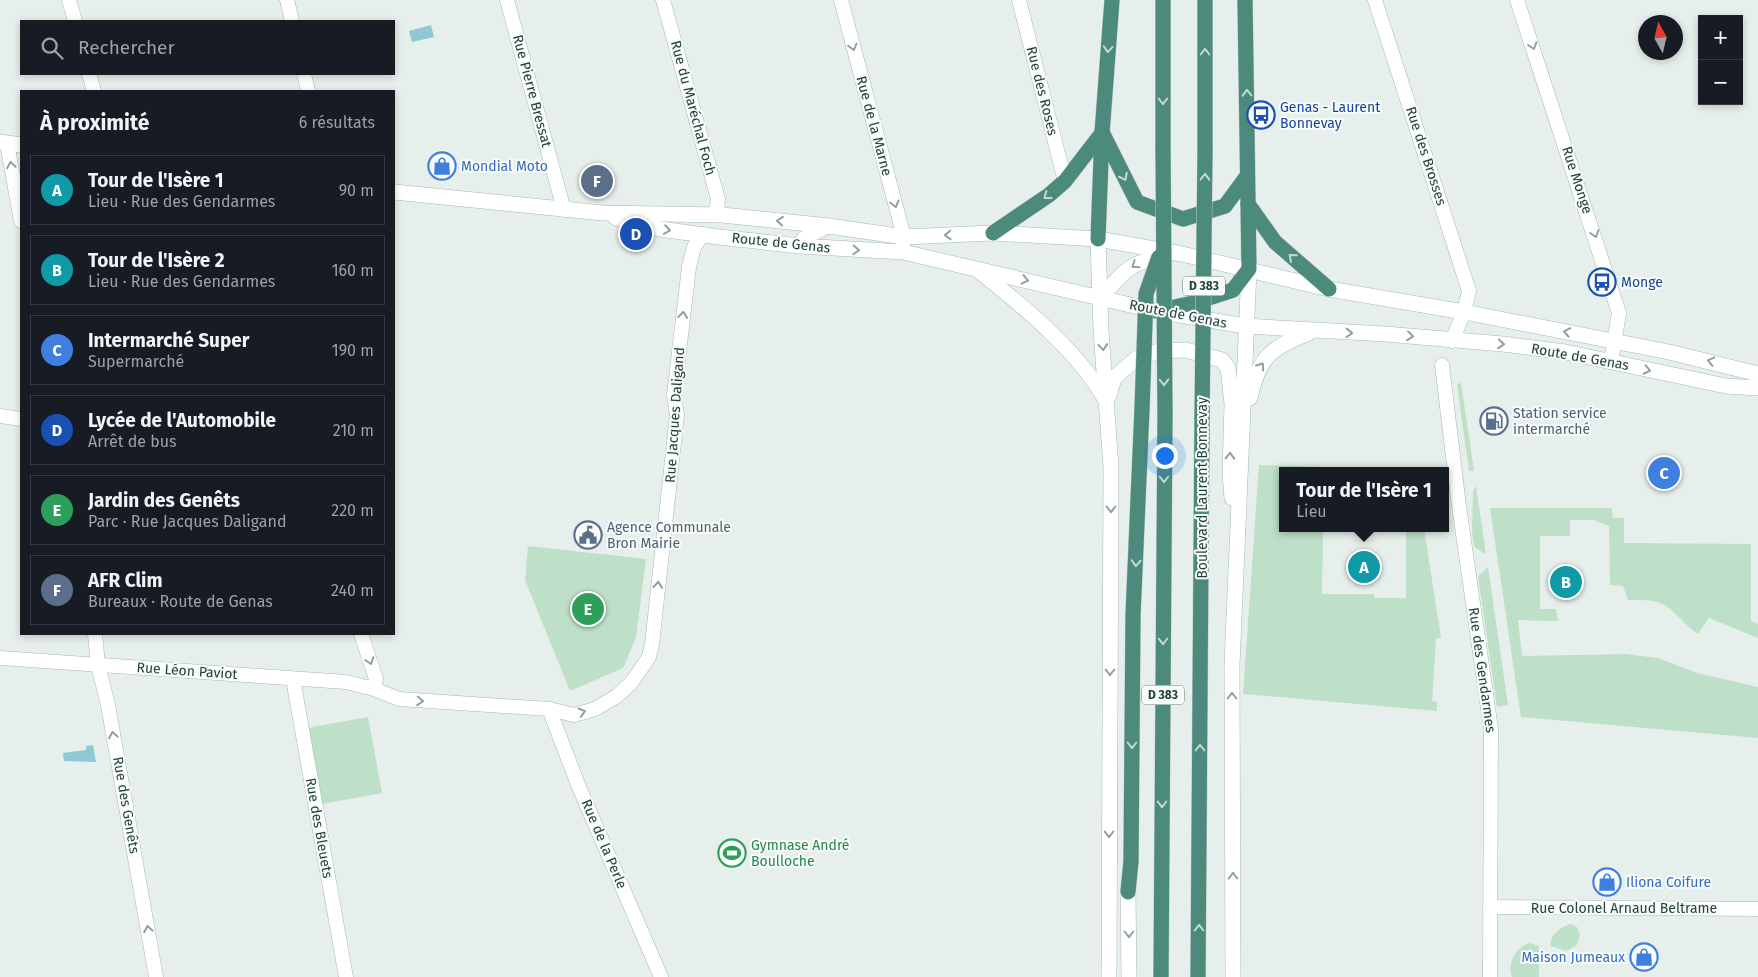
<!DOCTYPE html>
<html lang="fr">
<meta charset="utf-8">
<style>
:root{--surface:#171b24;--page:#20242c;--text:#f1f3f6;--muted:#9ea1a6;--line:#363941;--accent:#8c9099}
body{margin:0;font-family:"Fira Sans",sans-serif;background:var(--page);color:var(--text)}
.controls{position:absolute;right:15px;top:15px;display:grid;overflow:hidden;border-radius:0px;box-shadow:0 2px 8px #0003}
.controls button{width:45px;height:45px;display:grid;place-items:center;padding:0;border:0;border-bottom:1px solid var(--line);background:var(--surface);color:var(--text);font:25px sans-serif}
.compass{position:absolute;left:1638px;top:15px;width:45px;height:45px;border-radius:50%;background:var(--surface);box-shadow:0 2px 8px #0003;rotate:352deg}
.you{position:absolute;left:1164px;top:455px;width:18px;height:18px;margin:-12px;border:4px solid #fff;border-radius:50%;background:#1a73e8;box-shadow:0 0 0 8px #1a73e833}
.badge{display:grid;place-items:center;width:32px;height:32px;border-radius:50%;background:var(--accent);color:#fff;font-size:16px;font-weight:700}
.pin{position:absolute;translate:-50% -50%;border:2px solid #fff;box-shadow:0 1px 5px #0006}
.popup{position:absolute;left:1279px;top:467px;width:170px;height:65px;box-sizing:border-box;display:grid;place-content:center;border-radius:0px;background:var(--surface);filter:drop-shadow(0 1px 4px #0005);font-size:16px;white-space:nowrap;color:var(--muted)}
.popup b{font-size:19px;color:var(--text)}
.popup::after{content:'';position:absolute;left:50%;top:100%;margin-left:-10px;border:10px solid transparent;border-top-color:var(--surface)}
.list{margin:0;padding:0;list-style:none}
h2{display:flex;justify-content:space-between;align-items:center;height:65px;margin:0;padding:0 20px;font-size:21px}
h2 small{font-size:16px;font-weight:400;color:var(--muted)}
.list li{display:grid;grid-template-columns:32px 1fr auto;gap:15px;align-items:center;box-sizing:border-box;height:70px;margin:0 10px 10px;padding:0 10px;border:1px solid var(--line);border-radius:0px}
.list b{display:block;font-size:19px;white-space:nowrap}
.list p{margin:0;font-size:16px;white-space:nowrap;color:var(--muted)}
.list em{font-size:16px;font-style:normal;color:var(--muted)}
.icon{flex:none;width:28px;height:28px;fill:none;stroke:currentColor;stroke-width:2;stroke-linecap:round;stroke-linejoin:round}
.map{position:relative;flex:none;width:1758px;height:977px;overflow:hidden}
.search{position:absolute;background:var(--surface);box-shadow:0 2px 8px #0003;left:20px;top:20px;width:375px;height:55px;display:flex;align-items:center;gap:12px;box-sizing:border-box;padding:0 18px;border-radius:0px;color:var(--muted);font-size:19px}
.panel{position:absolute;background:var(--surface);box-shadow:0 2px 8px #0003;left:20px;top:90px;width:375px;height:545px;border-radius:0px}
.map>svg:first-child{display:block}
.green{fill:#bfe0c8}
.water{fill:#8ec9d4}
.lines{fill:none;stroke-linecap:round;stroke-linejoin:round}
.minor-casing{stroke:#a8b8b2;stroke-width:15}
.secondary-casing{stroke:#a4bbb3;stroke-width:16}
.trunk-casing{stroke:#c2cac8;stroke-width:16}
.minor{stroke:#fff;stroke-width:14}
.secondary{stroke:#fff;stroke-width:15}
.trunk{stroke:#4c8a7c;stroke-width:15}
.trunk-bridge-casing{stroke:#c2cac8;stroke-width:16;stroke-linecap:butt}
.trunk-bridge{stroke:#4c8a7c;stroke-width:15}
.oneway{stroke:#92a09c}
.oneway2{stroke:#c4d9d4}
.labels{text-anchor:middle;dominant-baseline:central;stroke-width:4;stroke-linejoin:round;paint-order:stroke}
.shield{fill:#f7fbf9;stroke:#637a73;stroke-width:1}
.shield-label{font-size:12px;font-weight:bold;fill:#24423a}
.street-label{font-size:14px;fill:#24423a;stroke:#f7fbf9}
.transit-label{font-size:14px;fill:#164399;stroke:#f7fbf9;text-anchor:start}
.shop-label{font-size:14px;fill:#366cbe;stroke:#f7fbf9;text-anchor:start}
.service-label{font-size:14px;fill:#4e5e75;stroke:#f7fbf9;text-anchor:start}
.leisure-label{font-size:14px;fill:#27864d;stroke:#f7fbf9;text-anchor:start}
</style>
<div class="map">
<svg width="1758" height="977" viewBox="0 0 1758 977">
<rect width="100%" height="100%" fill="#e6efeb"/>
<g class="green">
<polygon points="1461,383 1474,471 1469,471 1457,384"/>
<polygon points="1259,465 1327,467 1327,471 1283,471 1283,528 1323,528 1322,594 1374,594 1375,598 1406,598 1406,528 1424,528 1441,638 1436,638 1432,701 1437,702 1437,711 1243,694"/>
<polygon points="1476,486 1486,554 1474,547 1472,531 1473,491"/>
<path d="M1490 508H1612L1613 518H1624V543L1751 544V621L1758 624V638L1709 618 1698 634C1687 627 1680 617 1669 608 1659 599 1641 600 1628 600L1623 586 1610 585 1609 526 1594 520H1570V536H1540V609H1556L1558 621 1518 620 1522 656 1626 654 1658 658 1697 673 1758 687V738L1521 717Z"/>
<polygon points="528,546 646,559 636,638 623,668 570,691 525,580"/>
<polygon points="1488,567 1508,705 1497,707 1478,576"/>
<polygon points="368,717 382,793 322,804 307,728"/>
<path d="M1571 924 1577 927 1580 934 1577 945 1566 951 1551 946C1549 935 1561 926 1571 924Z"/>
<path d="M1529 943 1539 946V977H1512C1507 963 1515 949 1529 943Z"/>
</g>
<g class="water">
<polygon points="431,25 434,37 412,42 409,31"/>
<polygon points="93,745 96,762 64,761 63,753 86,750 86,746"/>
</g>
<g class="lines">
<g class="minor-casing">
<g id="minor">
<polyline points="69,0 75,21"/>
<polyline points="287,0 292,21"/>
<polyline points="507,0 564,210"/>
<polyline points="663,0 718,199 717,208 712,215"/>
<polyline points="841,0 904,237 903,246"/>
<polyline points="1019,0 1065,181"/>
<polyline points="1375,0 1469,291 1464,312 1452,341"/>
<polyline points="1517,0 1619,313 1611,362"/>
<polyline points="89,74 94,91"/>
<polyline points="304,74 308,91"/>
<polyline points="7,143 21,221"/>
<polyline points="799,246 804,238 829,226"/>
<polyline points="1442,365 1459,506 1491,729 1490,977"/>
<polyline points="0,416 21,419"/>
<polyline points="95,634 98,665 108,705 156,977"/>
<polyline points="361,634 376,679 374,689"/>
<polyline points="0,658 346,682 374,689 399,699 549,709 574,715 595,709 617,696 631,683 649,657 652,644 677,415 674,395 689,267 694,247 703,234"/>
<polyline points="293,679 346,977"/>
<polyline points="549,709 579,787 661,977"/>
<polyline points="1490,907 1758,909"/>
</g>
</g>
<g class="secondary-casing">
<g id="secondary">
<polyline points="0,142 21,145"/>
<polyline points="394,192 603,213 722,215 829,226 904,237 993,233 1098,239 1182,254 1329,289 1464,312 1669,352 1758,374"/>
<polyline points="616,218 660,229 719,237 799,246 903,252 1156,311 1245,326 1385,334 1503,344 1565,352 1726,386 1758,388"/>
<polyline points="1098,239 1101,331 1111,467 1109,977"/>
<path d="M980 272C1024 307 1077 350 1105 399"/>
<path d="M1101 298C1124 270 1132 261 1168 255"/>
<polyline points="1109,396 1114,378 1137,358 1159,351 1186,350 1222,360 1228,368 1232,404 1230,474 1232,498"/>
<path d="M1250 398C1259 357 1270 348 1309 333"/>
<polyline points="1128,892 1129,977"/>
<polyline points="1233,977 1232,665 1249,269"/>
</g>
</g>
<g class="trunk-casing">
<g id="trunk">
<polyline points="1103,134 1137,202 1183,219 1225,206 1247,176"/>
<polyline points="1163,148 1163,0"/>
<polyline points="1205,153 1205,0"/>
<polyline points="1248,204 1275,242 1329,289"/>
<polyline points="993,233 1049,195 1065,181 1102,133"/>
<polyline points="1098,239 1102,133 1112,0"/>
<polyline points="1156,311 1193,303 1233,290 1249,269 1245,0"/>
<polyline points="1128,892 1131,861 1133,615 1142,409"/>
<polyline points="1161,977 1165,413"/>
<polyline points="1198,977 1202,418"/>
</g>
</g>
<use href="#minor" class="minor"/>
<use href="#secondary" class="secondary"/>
<use href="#trunk" class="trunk"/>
<g class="trunk-bridge-casing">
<g id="trunk-bridge">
<polyline points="1163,148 1165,413"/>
<polyline points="1142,409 1146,294 1159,257"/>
<polyline points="1202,418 1205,153"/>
</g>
</g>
<use href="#trunk-bridge" class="trunk-bridge"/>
</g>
<defs><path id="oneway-chevron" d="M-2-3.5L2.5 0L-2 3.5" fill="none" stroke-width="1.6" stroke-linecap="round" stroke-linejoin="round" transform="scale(1.25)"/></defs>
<g class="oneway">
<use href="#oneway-chevron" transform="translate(1533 46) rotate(72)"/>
<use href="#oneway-chevron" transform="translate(853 47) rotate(75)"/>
<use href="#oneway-chevron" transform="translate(11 165) rotate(-100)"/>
<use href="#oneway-chevron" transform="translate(895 204) rotate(75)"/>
<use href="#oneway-chevron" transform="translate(780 221) rotate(-175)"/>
<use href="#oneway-chevron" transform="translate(667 230) rotate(8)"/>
<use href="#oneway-chevron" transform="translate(1595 234) rotate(72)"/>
<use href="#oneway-chevron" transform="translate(948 235) rotate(178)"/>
<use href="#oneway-chevron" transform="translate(856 250) rotate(3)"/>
<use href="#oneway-chevron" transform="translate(1135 265) rotate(146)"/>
<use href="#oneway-chevron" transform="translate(1025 280) rotate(13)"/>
<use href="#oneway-chevron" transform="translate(683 315) rotate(-84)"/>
<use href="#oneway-chevron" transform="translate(1567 332) rotate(-169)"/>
<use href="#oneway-chevron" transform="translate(1349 333) rotate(2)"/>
<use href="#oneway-chevron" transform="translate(1410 336) rotate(6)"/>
<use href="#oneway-chevron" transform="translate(1501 344) rotate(5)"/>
<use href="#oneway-chevron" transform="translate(1103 347) rotate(85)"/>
<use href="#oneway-chevron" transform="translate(1711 361) rotate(-167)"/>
<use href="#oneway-chevron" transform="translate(1261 366) rotate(-55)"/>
<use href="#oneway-chevron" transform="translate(1647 370) rotate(12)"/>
<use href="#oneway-chevron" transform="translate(1230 456) rotate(-88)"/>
<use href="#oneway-chevron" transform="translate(1111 509) rotate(90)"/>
<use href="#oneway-chevron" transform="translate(658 585) rotate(-84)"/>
<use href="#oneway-chevron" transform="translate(370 661) rotate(72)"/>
<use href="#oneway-chevron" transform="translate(1110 672) rotate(90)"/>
<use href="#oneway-chevron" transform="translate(1232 696) rotate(-90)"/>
<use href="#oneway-chevron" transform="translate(420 701) rotate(4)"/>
<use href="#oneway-chevron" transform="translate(582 712) rotate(-16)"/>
<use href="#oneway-chevron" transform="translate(113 735) rotate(-100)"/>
<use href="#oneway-chevron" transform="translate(1109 834) rotate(90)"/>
<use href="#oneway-chevron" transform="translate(1233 876) rotate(-90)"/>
<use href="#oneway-chevron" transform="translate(148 929) rotate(-100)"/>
<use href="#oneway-chevron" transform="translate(1129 934) rotate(90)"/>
</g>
<g class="oneway2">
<use href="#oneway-chevron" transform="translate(1108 49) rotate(94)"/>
<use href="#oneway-chevron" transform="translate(1205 52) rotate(-90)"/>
<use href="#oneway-chevron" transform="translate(1247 93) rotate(-91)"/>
<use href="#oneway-chevron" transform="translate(1163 101) rotate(90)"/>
<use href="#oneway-chevron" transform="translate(1124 177) rotate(63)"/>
<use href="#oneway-chevron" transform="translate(1205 177) rotate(-89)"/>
<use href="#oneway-chevron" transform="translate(1047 196) rotate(143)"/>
<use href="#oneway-chevron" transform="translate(1292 257) rotate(-139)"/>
<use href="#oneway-chevron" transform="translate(1164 382) rotate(89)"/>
<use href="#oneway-chevron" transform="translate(1164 479) rotate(90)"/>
<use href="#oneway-chevron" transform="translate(1136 563) rotate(93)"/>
<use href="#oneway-chevron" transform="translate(1163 641) rotate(90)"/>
<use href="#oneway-chevron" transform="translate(1132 745) rotate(90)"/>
<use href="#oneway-chevron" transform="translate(1200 748) rotate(-90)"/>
<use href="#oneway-chevron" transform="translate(1162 804) rotate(90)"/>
<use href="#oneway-chevron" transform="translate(1199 928) rotate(-90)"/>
</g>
<defs>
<g id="bus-ring" transform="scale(1.4375)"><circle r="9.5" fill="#f7fbf9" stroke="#1a4fb4" stroke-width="1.5"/><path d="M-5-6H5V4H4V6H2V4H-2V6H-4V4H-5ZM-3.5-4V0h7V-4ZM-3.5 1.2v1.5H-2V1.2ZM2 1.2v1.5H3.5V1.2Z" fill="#1a4fb4"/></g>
<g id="shop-ring" transform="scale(1.4375)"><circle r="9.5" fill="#f7fbf9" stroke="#3f7fe0" stroke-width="1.5"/><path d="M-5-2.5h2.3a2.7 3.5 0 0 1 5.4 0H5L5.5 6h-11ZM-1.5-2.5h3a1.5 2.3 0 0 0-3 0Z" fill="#3f7fe0"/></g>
<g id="fuel-ring" transform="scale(1.4375)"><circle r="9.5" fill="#f7fbf9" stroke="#5c6f8a" stroke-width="1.5"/><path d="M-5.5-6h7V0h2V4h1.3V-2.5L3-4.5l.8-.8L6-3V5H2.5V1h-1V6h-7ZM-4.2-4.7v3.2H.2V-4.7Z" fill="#5c6f8a"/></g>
<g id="civic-ring" transform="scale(1.4375)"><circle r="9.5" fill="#f7fbf9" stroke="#5c6f8a" stroke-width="1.5"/><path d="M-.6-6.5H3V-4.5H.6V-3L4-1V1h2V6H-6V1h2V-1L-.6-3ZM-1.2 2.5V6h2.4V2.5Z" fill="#5c6f8a"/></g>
<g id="stadium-ring" transform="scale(1.4375)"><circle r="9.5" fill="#f7fbf9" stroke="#2e9e5b" stroke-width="1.5"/><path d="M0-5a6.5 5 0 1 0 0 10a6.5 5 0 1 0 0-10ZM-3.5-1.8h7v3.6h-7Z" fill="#2e9e5b"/></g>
</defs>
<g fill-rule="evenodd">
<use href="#bus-ring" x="1261" y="115"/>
<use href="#shop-ring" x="442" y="166"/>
<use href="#bus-ring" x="1602" y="282"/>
<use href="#fuel-ring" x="1494" y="421"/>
<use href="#civic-ring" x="588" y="535"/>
<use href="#stadium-ring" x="732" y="853"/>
<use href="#shop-ring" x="1607" y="882"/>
<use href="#shop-ring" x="1644" y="957"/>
</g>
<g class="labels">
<g class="shield">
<rect x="1183" y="276.5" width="42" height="19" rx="4"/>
<rect x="1142" y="685.5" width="42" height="19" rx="4"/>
</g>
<g class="shield-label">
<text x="1204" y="286">D 383</text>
<text x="1163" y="695">D 383</text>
</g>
<g class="street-label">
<text transform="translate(532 91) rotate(75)">Rue Pierre Bressat</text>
<text transform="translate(1042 91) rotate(76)">Rue des Roses</text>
<text transform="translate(693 108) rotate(75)">Rue du Maréchal Foch</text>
<text transform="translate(874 126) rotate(75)">Rue de la Marne</text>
<text transform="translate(1426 156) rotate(72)">Rue des Brosses</text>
<text transform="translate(1577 180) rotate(72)">Rue Monge</text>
<text transform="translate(781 243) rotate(6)">Route de Genas</text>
<text transform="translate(1178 314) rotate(11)">Route de Genas</text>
<text transform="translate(1580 357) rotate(10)">Route de Genas</text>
<text transform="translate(675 415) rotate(-86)">Rue Jacques Daligand</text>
<text transform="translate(1202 488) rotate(-90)">Boulevard Laurent Bonnevay</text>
<text transform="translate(1482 670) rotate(82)">Rue des Gendarmes</text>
<text transform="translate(187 671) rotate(4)">Rue Léon Paviot</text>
<text transform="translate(126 805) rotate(80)">Rue des Genêts</text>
<text transform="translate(319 828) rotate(80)">Rue des Bleuets</text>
<text transform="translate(604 844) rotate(67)">Rue de la Perle</text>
<text x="1624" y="908">Rue Colonel Arnaud Beltrame</text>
</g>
<g class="transit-label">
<text x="1280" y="107">Genas - Laurent<tspan x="1280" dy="16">Bonnevay</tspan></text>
<text x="1621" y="282">Monge</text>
</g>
<g class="shop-label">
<text x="461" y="166">Mondial Moto</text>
<text x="1626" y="882">Iliona Coifure</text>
<text x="1625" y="957" text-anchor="end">Maison Jumeaux</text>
</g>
<g class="service-label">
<text x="1513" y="413">Station service<tspan x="1513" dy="16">intermarché</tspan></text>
<text x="607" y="527">Agence Communale<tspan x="607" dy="16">Bron Mairie</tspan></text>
</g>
<g class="leisure-label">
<text x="751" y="845">Gymnase André<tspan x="751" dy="16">Boulloche</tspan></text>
</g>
</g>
</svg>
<div class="controls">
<button>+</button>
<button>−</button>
</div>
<svg class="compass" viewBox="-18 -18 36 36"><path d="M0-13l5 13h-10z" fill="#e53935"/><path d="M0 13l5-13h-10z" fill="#9ea1a6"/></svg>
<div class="you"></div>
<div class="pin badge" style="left:1364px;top:567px;background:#0f9aa8">A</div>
<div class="popup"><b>Tour de l'Isère 1</b>Lieu</div>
<div class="pin badge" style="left:1566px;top:582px;background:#0f9aa8">B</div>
<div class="pin badge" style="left:1664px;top:473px;background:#3f7fe0">C</div>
<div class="pin badge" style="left:636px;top:234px;background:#1a4fb4">D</div>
<div class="pin badge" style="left:588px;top:609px;background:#2e9e5b">E</div>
<div class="pin badge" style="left:597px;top:181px;background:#5c6f8a">F</div>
<div class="search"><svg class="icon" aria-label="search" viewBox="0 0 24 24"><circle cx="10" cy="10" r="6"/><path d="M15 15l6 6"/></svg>Rechercher</div>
<section class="panel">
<h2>À proximité<small>6 résultats</small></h2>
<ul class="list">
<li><span class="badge" style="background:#0f9aa8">A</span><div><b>Tour de l'Isère 1</b><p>Lieu · Rue des Gendarmes</p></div><em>90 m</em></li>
<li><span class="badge" style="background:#0f9aa8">B</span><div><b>Tour de l'Isère 2</b><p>Lieu · Rue des Gendarmes</p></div><em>160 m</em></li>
<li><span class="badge" style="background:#3f7fe0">C</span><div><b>Intermarché Super</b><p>Supermarché</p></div><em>190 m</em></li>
<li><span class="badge" style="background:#1a4fb4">D</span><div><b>Lycée de l'Automobile</b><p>Arrêt de bus</p></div><em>210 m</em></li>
<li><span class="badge" style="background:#2e9e5b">E</span><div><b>Jardin des Genêts</b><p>Parc · Rue Jacques Daligand</p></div><em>220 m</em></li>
<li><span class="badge" style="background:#5c6f8a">F</span><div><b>AFR Clim</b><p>Bureaux · Route de Genas</p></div><em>240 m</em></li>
</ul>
</section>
</div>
